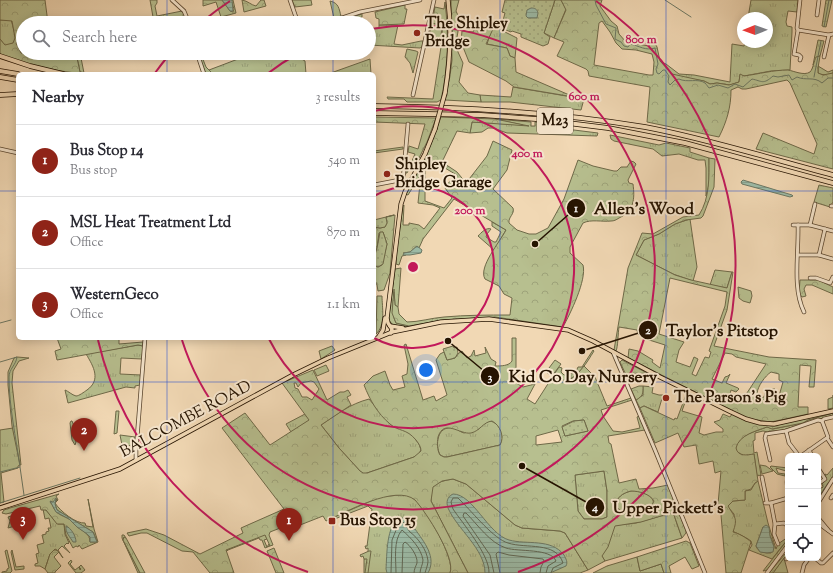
<!DOCTYPE html>
<meta charset="utf-8">
<style>
:root{--surface:#fff;--page:#f2f2f3;--text:#2b2b33;--muted:#7c7c81;--line:#e1e1e2;--accent:#8f2418}
body{margin:0;font-family:"Sorts Mill Goudy",serif;background:var(--page);color:var(--text)}
.controls{position:absolute;right:12px;bottom:12px;display:grid;overflow:hidden;border-radius:6px;box-shadow:0 2px 10px #0003}
.controls button{width:36px;height:36px;display:grid;place-items:center;padding:0;border:0;border-bottom:1px solid var(--line);background:var(--surface);color:var(--text);font:20px sans-serif}
.compass{position:absolute;left:737px;top:12px;width:36px;height:36px;border-radius:50%;background:var(--surface);box-shadow:0 2px 10px #0003;rotate:269deg}
.you{position:absolute;left:426px;top:370px;width:14px;height:14px;margin:-10px;border:3px solid #fff;border-radius:50%;background:#1a73e8;box-shadow:0 0 0 6px #1a73e833}
.badge{display:grid;place-items:center;width:26px;height:26px;border-radius:50%;background:var(--accent);color:#fff;font-size:13px;font-weight:700}
.pin{position:absolute;translate:-50% -33px;filter:drop-shadow(0 1px 2px #0008)}
.pin::after{content:'';position:absolute;top:21px;width:14px;height:12px;background:inherit;clip-path:polygon(0 0,100% 0,50% 100%)}
.list{margin:0;padding:0;list-style:none}
h2{display:flex;justify-content:space-between;align-items:center;height:52px;margin:0;padding:0 16px;font-size:17px}
h2 small{font-size:13px;font-weight:400;color:var(--muted)}
.list li{display:grid;grid-template-columns:26px 1fr auto;gap:12px;align-items:center;box-sizing:border-box;height:72px;padding:0 16px;border-top:1px solid var(--line)}
.list b{display:block;font-size:15px;white-space:nowrap}
.list p{margin:0;font-size:13px;white-space:nowrap;color:var(--muted)}
.list em{font-size:13px;font-style:normal;color:var(--muted)}
.icon{flex:none;width:22px;height:22px;fill:none;stroke:currentColor;stroke-width:2;stroke-linecap:round;stroke-linejoin:round}
.map{position:relative;flex:none;width:833px;height:573px;overflow:hidden}
.search{position:absolute;background:var(--surface);box-shadow:0 2px 10px #0003;left:16px;top:16px;width:360px;height:44px;display:flex;align-items:center;gap:10px;box-sizing:border-box;padding:0 14px;border-radius:22px;color:var(--muted);font-size:15px}
.panel{position:absolute;background:var(--surface);box-shadow:0 2px 10px #0003;left:16px;top:72px;width:360px;height:268px;border-radius:6px}
.map>svg:first-child{display:block}
.grass{fill:url(#grass-tufts);stroke:#6e6948;fill-rule:evenodd}
.forest{fill:url(#forest-crowns);stroke:#6e6948;fill-rule:evenodd}
.park{fill:url(#park-dots);stroke:#6e6948}
.pitch{fill:#b7bf8f;stroke:#6e6948}
.water{fill:url(#water-rules);stroke:#6c7864}
.lines{fill:none;stroke-linecap:round;stroke-linejoin:round}
.shore{stroke:#606754;stroke-width:1}
.stream{stroke:#6c7864;stroke-width:1}
.minor-casing{stroke:#58442d;stroke-width:4.5}
.major-casing{stroke:#251300;stroke-width:5}
.highway-casing{stroke:#251300;stroke-width:5.5}
.minor{stroke:#f6e6ce;stroke-width:3}
.major{stroke:#f1d8b4;stroke-width:3.5}
.highway{stroke:#f1d8b4;stroke-width:4}
.major-bridge-casing{stroke:#251300;stroke-width:5;stroke-linecap:butt}
.major-bridge{stroke:#f1d8b4;stroke-width:3.5}
.grid{fill:none;stroke:#1d4ed8;stroke-width:1;stroke-opacity:0.55}
.ring{fill:none;stroke:#c2185b;stroke-width:2}
.poi-dot{fill:#8f2418;stroke:#f6e6ce;stroke-width:1.5}
.labels{text-anchor:middle;dominant-baseline:central;stroke-width:4;stroke-linejoin:round;paint-order:stroke}
.shield{fill:#f6e6ce;stroke:#64523e;stroke-width:1}
.shield-label{font-size:15px;font-weight:bold;fill:#251300}
.poi-label{font-size:16px;font-weight:bold;fill:#251300;stroke:#f6e6ce;text-anchor:start}
.street-label{font-size:16px;fill:#251300;stroke:#f6e6ce}
.centre{fill:#c2185b;stroke:#f6e6ce;stroke-width:2}
.ring-label{font-size:12px;text-anchor:middle;font-weight:bold;fill:#c2185b;stroke:#f6e6ce;stroke-width:4;stroke-linejoin:round;paint-order:stroke}
.leader{fill:none;stroke:#251300;stroke-width:1.5}
.callout-dot{fill:#251300;stroke:#f6e6ce;stroke-width:1.5}
.mark-label{font-size:12px;text-anchor:middle;font-weight:bold;fill:#fff}
.callout-label{font-size:17px;text-anchor:middle;font-weight:bold;fill:#251300;stroke:#f6e6ce;stroke-width:4;stroke-linejoin:round;paint-order:stroke}
</style>
<div class="map">
<svg width="833" height="573" viewBox="0 0 833 573">
<defs>
<pattern id="grass-tufts" width="24" height="20" patternUnits="userSpaceOnUse"><rect width="24" height="20" fill="#b7bf8f"/><path d="M3 7l-1-3M5 7V3M7 7l1-3M15 17l-1-3M17 17v-4M19 17l1-3" fill="none" stroke="#9da37a"/></pattern>
<pattern id="forest-crowns" width="20" height="18" patternUnits="userSpaceOnUse"><rect width="20" height="18" fill="#b7bf8f"/><path d="M2 6a3 3 0 1 1 6 0M12 15a3 3 0 1 1 6 0" fill="none" stroke="#9da37a"/></pattern>
<pattern id="park-dots" width="8" height="8" patternUnits="userSpaceOnUse"><rect width="8" height="8" fill="#b7bf8f"/><path d="M2 2h.1M6 6h.1" fill="none" stroke="#9da37a" stroke-width="1.8" stroke-linecap="round"/></pattern>
<pattern id="water-rules" width="6" height="5" patternUnits="userSpaceOnUse"><rect width="6" height="5" fill="#9cbba7"/><path d="M0 2.5h6" fill="none" stroke="#86a08e"/></pattern>
</defs>
<rect width="100%" height="100%" fill="#f1d8b4"/>
<filter id="stains"><feTurbulence type="fractalNoise" baseFrequency=".005" numOctaves="4"/><feColorMatrix values="0 0 0 0 .2 0 0 0 0 .09 0 0 0 0 .02 0 0 0 .5 -.17"/></filter>
<radialGradient id="worn" r=".72"><stop offset=".6" stop-color="#630" stop-opacity="0"/><stop offset="1" stop-color="#630" stop-opacity=".3"/></radialGradient>
<g class="grass">
<polygon points="150,0 157,0 157,3 155,6 157,16 182,11 185,15 188,23 140,23 144,22 143,19 153,17"/>
<polygon points="292,0 311,0 312,5 295,7"/>
<polygon points="555,0 561,0 566,9 554,38 544,33"/>
<polygon points="751,0 798,0 797,12 788,11 786,22 787,26 792,27 792,32 790,70 771,71 744,76 740,75 739,82 730,85 717,83 710,84 704,81 680,77 669,73 661,62 666,64 679,74 694,75 730,82 732,44 744,46 745,42 767,42 767,18 748,18"/>
<path d="M330 1C339 3 339 9 341 16L334 18Z"/>
<path d="M0 20H11L12 23 17 42H23V53H72L71 55C63 62 48 52 36 58L21 53 16 45 5 46 0 39Z"/>
<polygon points="432,23 442,26 440,46 427,44"/>
<polygon points="379,25 398,25 394,44 402,45 421,41 423,41 422,47 420,48 369,45 369,29 379,28"/>
<polygon points="493,26 496,27 496,29 497,28 517,38 515,58 510,56 507,48 487,44"/>
<polygon points="818,40 824,41 820,56 817,57 813,65"/>
<polygon points="76,53 80,53 84,73 80,72"/>
<polygon points="245,53 291,53 305,61 306,74 213,74 209,70 246,56"/>
<polygon points="370,59 371,74 328,74"/>
<polygon points="818,66 828,72 833,70 833,73 826,75 819,74 818,72"/>
<polygon points="513,87 584,99 581,110 510,102 481,102 480,95 511,97"/>
<polygon points="495,119 531,122 531,126 535,126 535,122 566,126 566,129 598,133 597,136 507,133 493,128 488,128 482,132 470,133 472,122 523,125"/>
<polygon points="610,135 659,145 666,143 690,148 690,152 709,158 709,184 706,196 706,168 705,160 698,160 679,154 662,156 653,149 614,141 611,139"/>
<polygon points="403,147 403,149 374,153 374,151"/>
<polygon points="819,185 833,188 833,202 830,207 814,202"/>
<polygon points="690,219 697,267 693,281 673,274 636,255 644,240 659,234 675,224"/>
<path d="M492 222 506 230 494 250 478 236C481 233 486 227 491 229L487 234 486 237 494 242H496L501 232 492 226Z"/>
<path d="M401 268 398 307 395 305 394 292C393 303 391 313 396 323L409 326 403 327 392 324 389 320V316L395 269Z"/>
<polygon points="715,270 732,272 727,288 710,285"/>
<polygon points="738,287 751,291 752,296 750,303 743,301 739,298"/>
<path d="M138 345 143 346 142 359 121 358 120 374 141 375 140 385 135 386V388L126 387 68 403 65 390C68 391 72 395 76 396 79 396 84 392 87 390 101 380 94 367 86 354Z"/>
<path d="M593 350 594 351C587 362 578 379 563 381L553 376 559 367 562 368 561 372 564 375H567L569 373 575 374 578 367H582Z"/>
<polygon points="643,386 653,387 652,393 659,395 663,395 658,412 644,406 640,408 636,400 643,395"/>
<polygon points="833,395 833,408 828,409 828,399 833,397"/>
<path d="M369 399 390 424 406 431 412 435 419 444 421 450 418 455 414 457 364 474 360 471 339 448 321 425C337 414 350 404 369 399Z"/>
<polygon points="116,411 119,411 117,433 114,434"/>
<path d="M833 413V415L783 430 775 431H769L768 432 763 431 755 433V440L753 441 754 453 757 452 761 475 757 476 754 454 744 456 736 451C733 436 757 431 767 427L773 429 803 423 808 420Z"/>
<polygon points="305,414 310,420 291,432 286,424"/>
<polygon points="71,421 72,421 74,426 80,425 82,433 81,433 79,426 73,427 76,442 75,445 72,440 70,423"/>
<path d="M490 421C500 423 506 437 500 445L447 457H444L440 455C435 445 437 426 452 428 456 428 460 432 464 433L479 429 485 423Z"/>
<polygon points="13,428 18,448 20,465 18,466 18,468 1,473 4,502 0,503 0,430"/>
<polygon points="120,435 135,437 134,446 122,445"/>
<polygon points="760,465 766,466 773,471 762,474"/>
<polygon points="771,466 788,468 786,471 776,468 778,473 785,474 785,476 777,474 770,467"/>
<polygon points="833,468 833,476 822,495 820,495 818,499 818,489 820,488 818,486 822,488 823,487 822,484 826,480 825,474 827,475"/>
<polygon points="604,471 607,491 607,517 602,519 584,519 578,511 575,475"/>
<path d="M453 479 466 484 515 525 522 528 560 531 565 533 588 570 580 573H468L431 501C432 498 431 491 432 488 435 482 447 480 453 479Z"/>
<path d="M758 481 768 523 776 549 778 544 788 537V539L772 559 749 550 752 545 751 541C747 538 737 533 732 531L734 514 728 507V505L733 501 745 500V491L751 490 755 483ZM763 527C769 532 773 540 774 548L771 553C764 553 758 552 756 546Z"/>
<path d="M631 491C639 490 656 495 653 505L650 507C639 511 624 518 616 506 616 497 623 493 631 491Z"/>
<path d="M399 495C404 495 410 495 414 499 425 508 456 559 450 573H364V559L368 558V548L366 549 365 546H367L372 509 370 508 368 506 332 520V518L380 497Z"/>
<polygon points="43,509 46,510 58,524 64,524 65,534 69,543 68,544 67,543 64,546 70,553 62,546 58,550 63,558 57,550 55,549 50,554 45,569 40,566 35,566 35,564 38,563 36,554 39,553 37,545 44,543 42,535 46,534 46,532 49,531 48,528 51,528 49,518 45,519"/>
<polygon points="671,513 674,515 682,538 605,561 591,540 590,528 636,523"/>
<polygon points="14,515 16,516 17,523 15,517 13,517 15,526 8,528 10,521 8,517"/>
<polygon points="265,534 267,539 264,540 267,547 269,544 270,546 265,548 262,540 260,540 259,538 228,550 226,552 226,550"/>
<polygon points="122,535 124,535 126,538 124,537 123,540 140,573 138,573 122,538"/>
<polygon points="637,557 640,571 661,564 664,573 593,573 607,566"/>
<polygon points="784,558 788,573 773,573"/>
<polygon points="71,560 72,562 70,564 75,570 79,567 80,570 81,569 79,567 81,565 85,570 81,573 76,573 68,563"/>
</g>
<g class="forest">
<path d="M0 0H45L48 23H23V42H17L16 43 21 53 37 58C45 51 60 60 71 56L72 53H76L80 72 93 74C69 74 21 65 0 54V39L5 45 13 43 15 38 12 21 0 20Z"/>
<polygon points="203,0 222,0 230,11 233,12 234,9 231,0 233,0 236,13 221,17 216,2 203,6"/>
<path d="M242 0C248 1 251 5 256 6L261 0H264L266 6 244 12Z"/>
<polygon points="451,0 459,0 456,11 460,20 456,43 458,52 463,63 459,82 468,93 480,95 481,102 445,100 450,76 452,60"/>
<path d="M561 0H602L600 6 611 21 617 26 619 34 626 42 649 46 653 40 657 47 660 61 672 74 704 81 710 84 717 83 729 85 739 82 740 74 744 76C759 74 773 70 788 70 794 71 804 76 810 72 813 69 814 61 816 57L820 56 818 68V73L823 75 833 73V169L756 149 763 133 814 154 817 144 790 83 787 80 746 89H742L738 87 731 90C731 107 727 121 719 137L647 122 650 87 589 76 588 71 586 69 557 56 564 42 554 38 566 10ZM602 21 610 32 616 43 622 49 636 50 652 54 654 62 653 75H649L594 65 599 23Z"/>
<polygon points="826,0 832,0 826,27 822,26"/>
<path d="M445 2C449 34 448 68 441 100L437 102H407L404 99H388L387 97 433 99 441 47 440 46 443 27 441 25 432 23 435 7 444 9Z"/>
<polygon points="405,5 405,9 407,9 404,24 379,25 379,19 376,18 375,12"/>
<polygon points="362,14 362,17 343,23 332,23"/>
<polygon points="483,24 493,29 486,44 507,48 510,56 515,58 516,72 574,97 514,87 506,81 469,62 461,42 462,31 473,32 476,26 480,27"/>
<polygon points="407,49 416,51 418,52 413,73 410,63 405,57"/>
<polygon points="199,56 202,57 206,67 213,74 206,74"/>
<polygon points="374,117 436,118 427,142 415,166 410,167 407,173 406,173 407,162 411,163 415,154 408,152 409,146 418,149 425,124 374,122"/>
<path d="M441 117 495 119 529 126 472 122 470 133 457 131 442 162 457 172 466 183 487 156 493 141 512 150 507 170 493 189 513 208C515 214 508 217 509 223L517 230 529 234H536L548 228 564 199 578 160 593 166 614 171H617L621 167H627L631 161 634 162 636 164 628 180 629 183 633 184C635 199 634 211 619 218 616 220 614 221 611 221 602 222 591 219 583 223L570 247V253L583 265C587 280 570 314 563 327L495 317 443 320 409 326 396 323 392 313 394 289 395 305 398 307 399 314 407 322C419 322 431 318 444 317 466 315 488 315 510 315L512 298 504 294 499 286 485 279C478 267 500 242 506 230L454 199 423 239 419 248 417 246 410 252 403 253 406 255 402 256 399 265 396 264V252L403 206 404 205 403 225H409V223L419 225 424 229 440 208 433 205 418 203 421 174 408 195 405 194 431 144ZM427 168H445L455 174 445 188 452 198 444 208 425 201V169Z"/>
<path d="M709 158 715 159 714 187 703 216 701 218 686 220 675 224 659 234 644 240 636 255 675 275 691 280 727 288 732 272H733L727 310 714 346 769 357 816 360 814 387H809L811 366 800 365 798 407H808V414L771 422 757 420 755 423 772 426 833 412V413L808 420 803 423 772 429 767 427C756 431 739 435 736 448 738 457 747 455 754 454L758 481 755 483 751 489 745 491V500L733 501 728 506C735 518 738 518 733 532 738 533 747 538 751 542L741 573H726L721 515 718 504 721 471 715 473 713 461 699 464 696 445 684 447 678 433 655 443 640 408 644 406 674 420 675 418 677 419 687 392 688 394 682 411 702 417 699 433 704 435 716 432H723V429L714 422 720 420 723 414 730 417 732 414 728 412 729 409 628 358 629 349 638 351 653 360 652 362 660 368 665 345 646 339 638 334 637 330 619 327C618 333 618 347 616 351L614 350 628 268 642 233 653 234 683 217 699 215C710 198 709 177 709 158ZM670 278 727 292 725 306 709 351 711 352 709 358 705 357 696 376 692 374 698 359 694 357 690 367 676 362 679 350 684 342 659 334ZM725 353 732 354 736 357 766 364 741 402 730 394 731 390 736 392 739 389 738 388 726 383 730 374 728 376 725 377 722 383 712 379ZM771 372 779 374V380L783 382 779 396 774 395 775 389H770L765 393 764 397 761 398 757 393C758 386 765 376 771 372Z"/>
<polygon points="395,215 390,273 384,290 378,291 377,285 374,279 374,265 378,267 382,265 387,244 383,232 379,233 377,248 374,258 374,227 380,228 385,227 387,223 386,217"/>
<polygon points="800,280 818,280 833,287 833,294 812,285 806,285 804,289 806,296 802,297 799,293"/>
<path d="M377 296H382C382 307 386 325 376 334Z"/>
<polygon points="57,338 119,338 119,344 143,342 143,346 138,345 57,360 55,351 61,349"/>
<path d="M512 338H516V383L523 387 535 384 527 399 535 404 553 376C568 386 575 377 584 366L595 377 607 406 631 398 632 400 601 410 603 416 613 431 622 432 640 428 637 417 639 416 645 430 608 436 609 443 611 444 619 483 636 479 639 489 653 488 668 485 686 531V533L682 538 674 515 671 513 641 522 615 526 608 547 602 556 605 561 588 570 565 533 560 531 522 528 515 525 466 484 453 479 442 481 433 487 431 501 468 573H450C456 558 426 512 415 500 396 484 346 512 326 521L323 516 295 527 293 523 270 532 269 535 273 545 270 546 265 535 226 550 234 573H210L193 552 182 551 147 533H141L129 536 127 533 146 529 164 535 200 554 243 533 241 528 284 509 222 428 245 413 270 445 309 420 282 383 313 370 327 400 340 392H344L348 390 351 395 347 397 351 405 321 425 339 448 360 471 363 473H367L414 457 421 451C421 447 419 444 416 440 406 428 399 432 390 424 377 413 370 400 364 385L373 376 385 371 390 385 393 390 405 387 402 376 407 374 408 364 404 345 406 344 423 400 434 396 436 401 447 395 436 360 440 354 444 352 447 360 455 358 459 353 462 351 467 358 471 356 474 350 475 356 486 353 485 347 491 359 496 362 495 366C501 366 509 366 512 361ZM311 381 314 382 319 389 312 400 307 397H302L298 389 295 388 294 383H296L298 387 301 383ZM584 420 588 431 565 436 562 426 573 421ZM492 421C500 425 505 437 500 445L447 457H444L440 455C437 450 437 443 438 437 444 418 460 435 471 433 480 431 483 422 492 421ZM558 430 562 442 536 445V436ZM604 471 607 491V517L602 519H584L578 511 575 475ZM631 491C639 491 650 494 654 501L651 507C640 510 624 519 616 506 616 497 623 493 631 491Z"/>
<polygon points="332,346 335,350 321,359 319,351"/>
<polygon points="17,357 29,358 19,361 13,371 12,383 21,465 20,465 12,426 8,385 8,372 14,358"/>
<polygon points="622,360 647,373 630,374 626,375 620,362"/>
<path d="M639 386H643C643 394 643 396 636 400L631 389Z"/>
<path d="M59 494 56 496 58 500 55 503C60 511 76 524 85 523L86 526 93 527 88 499 94 529 98 542 82 549 79 545 78 547 76 546 73 548 66 535 64 524H57L46 510H41L40 506 6 514 2 513 4 510 10 508ZM57 499 55 504 57 510 93 532 97 541 96 542H90C90 533 82 531 76 526 73 523 72 521 69 519 64 516 58 515 55 510 53 508 53 505 50 502L51 501 53 503Z"/>
<polygon points="124,537 126,538 145,573 140,573 123,540"/>
<polygon points="788,539 788,543 767,570 763,571"/>
<polygon points="686,541 690,543 699,566 692,569 685,557 669,566 671,573 664,573 661,564 640,571 637,557"/>
<polygon points="274,548 284,573 276,573 267,551"/>
<polygon points="7,550 12,571 10,573 2,573 2,572 7,571 7,569 9,568 5,551"/>
<polygon points="12,550 16,567 24,566 24,569 15,570 11,552"/>
<polygon points="54,550 56,550 59,552 54,557 61,566 55,572 55,573 48,573 45,569 50,554"/>
<polygon points="369,551 371,551 368,573 365,573 367,559 364,559 363,556 361,557 360,555"/>
<polygon points="785,554 787,557 784,558 773,573 769,573"/>
</g>
<g class="park">
<polygon points="505,0 555,0 544,33 550,37 548,44 543,46 521,37 521,34 512,31 511,32 501,28 505,13 502,12"/>
<polygon points="394,215 386,217 387,223 385,227 380,228 374,227 374,220"/>
<polygon points="380,232 383,232 387,244 383,264 378,267 374,265 374,258 377,248"/>
<polygon points="453,346 454,348 457,347 458,353 455,358 447,360 443,349"/>
<polygon points="584,420 588,431 565,436 562,427 574,421"/>
</g>
<g class="pitch">
<polygon points="555,360 561,364 552,376 546,372"/>
<polygon points="326,365 329,371 317,376 314,370"/>
</g>
<g class="water">
<polygon points="222,0 232,0 233,11 230,11"/>
<path d="M531 8C535 8 537 9 538 13L537 18H528L526 16 527 10Z"/>
<polygon points="743,180 792,195 793,196 790,197 742,184 741,182"/>
<polygon points="417,246 422,250 421,253 410,255 403,255 404,253 410,252"/>
<path d="M453 494C473 494 488 534 509 540 527 545 551 538 564 555 566 559 568 562 566 566L550 573H485C485 549 457 529 448 508 446 502 447 497 453 494Z"/>
<polygon points="56,498 55,504 57,510 93,532 97,542 90,542 90,537 87,534 77,527 69,519 56,512 50,501 53,502"/>
<path d="M400 518C408 517 410 523 413 529H415C424 542 437 557 428 573H387L386 569C387 556 386 524 400 518Z"/>
<polygon points="766,525 769,527 770,536 774,547 773,552 767,553 760,552 756,546 763,527"/>
<path d="M66 526C71 528 76 536 76 542H73C70 537 65 532 66 526Z"/>
</g>
<g class="lines">
<g class="shore">
<path d="M391 573 392 540 399 523 403 522C407 525 407 529 410 532 418 538 427 550 428 561 428 565 426 569 425 573"/>
<path d="M396 573C396 560 393 540 402 530 411 538 421 548 423 560 423 564 420 569 420 573"/>
<path d="M402 573 403 544 405 542C410 545 418 556 417 563 416 566 414 569 414 573"/>
<path d="M489 573C490 555 463 524 453 509L451 502 453 498H458L462 502C473 513 494 539 508 543 526 549 556 541 563 563L553 568 551 573"/>
<path d="M494 573 490 555 463 516 464 513H466C478 525 490 543 506 548 518 552 551 548 556 561L548 566 546 573"/>
<polyline points="500,573 496,554 498,552 509,555 543,559 544,561 541,567 540,573"/>
</g>
<g class="stream">
<path d="M595 0 596 5 606 24 616 28 615 39 621 42 624 46 628 47 630 44C640 46 645 51 655 48L658 64 656 69 657 73 659 74 663 70H665L669 76 668 82 670 85 675 80 679 79C687 83 698 78 705 83 707 85 708 87 709 88L718 85 728 88 735 84 743 87 752 79C762 81 763 85 773 76L778 77 789 75 792 80 797 77C806 81 814 76 822 83L828 78H833"/>
<polyline points="665,0 691,17"/>
<polyline points="824,27 829,0"/>
<polyline points="814,77 821,41"/>
<polyline points="0,323 11,320"/>
<path d="M0 362 17 357C16 365 9 369 9 377 9 406 16 438 20 467L0 472"/>
<polyline points="20,467 24,495"/>
<polyline points="820,495 828,483"/>
<polyline points="0,503 80,478"/>
</g>
<g class="minor-casing">
<g id="minor">
<polyline points="172,0 184,11 189,23"/>
<polyline points="290,0 298,23"/>
<polyline points="800,0 797,28 798,30 794,54 799,55 801,57 800,60"/>
<polyline points="817,15 819,0"/>
<polyline points="327,23 360,12 420,0"/>
<polyline points="798,30 829,35 833,34"/>
<polyline points="197,53 204,74"/>
<polyline points="824,57 829,35"/>
<polyline points="413,95 434,0"/>
<polyline points="0,149 18,153"/>
<polyline points="403,180 408,124"/>
<polyline points="374,185 400,180 409,183"/>
<polyline points="831,206 833,206"/>
<polyline points="793,225 810,225 833,231"/>
<path d="M798 225C799 252 792 288 804 312"/>
<polyline points="810,225 815,204"/>
<polyline points="798,255 819,255 833,259"/>
<polyline points="819,255 825,229"/>
<polyline points="810,278 816,278 830,283 833,277"/>
<polyline points="613,352 655,450 705,573"/>
<polyline points="786,431 789,443 799,456"/>
<polyline points="827,438 833,447"/>
<polyline points="809,450 812,456"/>
<polyline points="801,456 828,437 822,421"/>
<polyline points="136,460 136,451 145,338"/>
<polyline points="770,460 765,438 766,434 786,431 818,420 822,421 824,419 833,417"/>
<polyline points="818,468 825,479 818,484"/>
<polyline points="788,473 787,482 788,496"/>
<polyline points="762,477 767,502"/>
<polyline points="831,498 833,495"/>
<polyline points="765,503 771,503 788,498"/>
<polyline points="771,503 775,524 774,534 778,544"/>
<polyline points="818,503 833,479"/>
<polyline points="818,518 828,530"/>
<polyline points="818,523 833,534"/>
<polyline points="775,524 784,523 788,526"/>
<polyline points="815,558 821,563 823,563 833,553"/>
<polyline points="786,559 788,557"/>
<polyline points="767,573 788,545"/>
<polyline points="802,573 804,565 809,558"/>
</g>
</g>
<g class="major-casing">
<g id="major">
<path d="M445 93C450 62 452 32 448 0"/>
<polyline points="390,326 403,328"/>
<polyline points="391,333 392,329 388,323 387,318 401,204 405,192 425,154 435,129"/>
<polyline points="378,338 383,330 385,318"/>
<polyline points="0,508 120,469 293,375 328,358 392,332 441,322 489,319 568,330 593,341 660,377 729,411 746,419 760,423 774,424 833,411"/>
</g>
</g>
<g class="highway-casing">
<g id="highway">
<polyline points="0,56 30,66 63,74"/>
<polyline points="0,71 18,74"/>
<polyline points="0,77 18,80"/>
<polyline points="0,95 18,94"/>
<path d="M374 106C465 107 555 112 645 127 709 139 771 159 833 175"/>
<polyline points="374,113 481,115 536,119 608,128 685,143 833,183"/>
</g>
</g>
<use href="#minor" class="minor"/>
<use href="#major" class="major"/>
<use href="#highway" class="highway"/>
<g class="major-bridge-casing">
<polyline id="major-bridge" points="435,129 445,93"/>
</g>
<use href="#major-bridge" class="major-bridge"/>
</g>
<path class="grid" d="M167 0V23M333 0V23M500 0V573M666 0V573M167 53V74M333 53V74M0 191H18M374 191H833M167 338V573M333 338V573M0 382H833"/>
<g class="ring">
<path d="M374 196A81 81 0 1 1 374 338"/>
<path d="M374 111A161 161 0 1 1 269 339"/>
<path d="M267 74A242 242 0 0 1 299 53M371 29A242 242 0 1 1 182 340"/>
<path d="M308 572A323 323 0 0 1 98 340M155 73A323 323 0 0 1 169 55M203 21A323 323 0 0 1 230 1M596 1A323 323 0 0 1 518 572"/>
</g>
<g class="poi-dot">
<circle cx="417" cy="33" r="4"/>
<circle cx="387" cy="174" r="4"/>
<circle cx="666" cy="398" r="4"/>
<rect x="328" y="517" width="8" height="8" rx="2"/>
</g>
<g class="labels">
<rect class="shield" x="537" y="108" width="36" height="26" rx="3"/>
<g class="shield-label">
<text x="555" y="121">M23</text>
</g>
<g class="poi-label">
<text x="425" y="24">The Shipley<tspan x="425" dy="18">Bridge</tspan></text>
<text x="395" y="165">Shipley<tspan x="395" dy="18">Bridge Garage</tspan></text>
<text x="674" y="398">The Parson's Pig</text>
<text x="340" y="521">Bus Stop 15</text>
</g>
<g class="street-label">
<text transform="translate(186 420) rotate(-28)">BALCOMBE ROAD</text>
</g>
</g>
<circle cx="413" cy="267" r="6" class="centre"/>
<g class="ring-label">
<text x="641" y="43">800 m</text>
<text x="584" y="100">600 m</text>
<text x="527" y="157">400 m</text>
<text x="470" y="214">200 m</text>
</g>
<path class="leader" d="M535 244L576 208M582 351L648 330M448 341L490 376M522 466L595 507"/>
<g class="callout-dot">
<circle cx="535" cy="244" r="4"/>
<circle cx="582" cy="351" r="4"/>
<circle cx="448" cy="341" r="4"/>
<circle cx="522" cy="466" r="4"/>
<circle cx="576" cy="208" r="10"/>
<circle cx="648" cy="330" r="10"/>
<circle cx="490" cy="376" r="10"/>
<circle cx="595" cy="507" r="10"/>
</g>
<g class="mark-label">
<text x="576" y="212">1</text>
<text x="648" y="334">2</text>
<text x="490" y="381">3</text>
<text x="595" y="511">4</text>
</g>
<g class="callout-label">
<text x="644" y="214">Allen's Wood</text>
<text x="722" y="336">Taylor's Pitstop</text>
<text x="583" y="382">Kid Co Day Nursery</text>
<text x="668" y="513">Upper Pickett's</text>
</g>
<rect width="100%" height="100%" filter="url(#stains)"/>
<rect width="100%" height="100%" fill="url(#worn)"/>
</svg>
<div class="controls">
<button>+</button>
<button>−</button>
<button><svg class="icon" aria-label="locate" viewBox="0 0 24 24"><circle cx="12" cy="12" r="6"/><path d="M12 2v4M12 18v4M2 12h4M18 12h4"/></svg></button>
</div>
<svg class="compass" viewBox="-18 -18 36 36"><path d="M0-13l5 13h-10z" fill="#e53935"/><path d="M0 13l5-13h-10z" fill="#7c7c81"/></svg>
<div class="you"></div>
<div class="pin badge" style="left:289px;top:541px">1</div>
<div class="pin badge" style="left:84px;top:451px">2</div>
<div class="pin badge" style="left:23px;top:540px">3</div>
<div class="search"><svg class="icon" aria-label="search" viewBox="0 0 24 24"><circle cx="10" cy="10" r="6"/><path d="M15 15l6 6"/></svg>Search here</div>
<section class="panel">
<h2>Nearby<small>3 results</small></h2>
<ul class="list">
<li><span class="badge">1</span><div><b>Bus Stop 14</b><p>Bus stop</p></div><em>540 m</em></li>
<li><span class="badge">2</span><div><b>MSL Heat Treatment Ltd</b><p>Office</p></div><em>870 m</em></li>
<li><span class="badge">3</span><div><b>WesternGeco</b><p>Office</p></div><em>1.1 km</em></li>
</ul>
</section>
</div>
